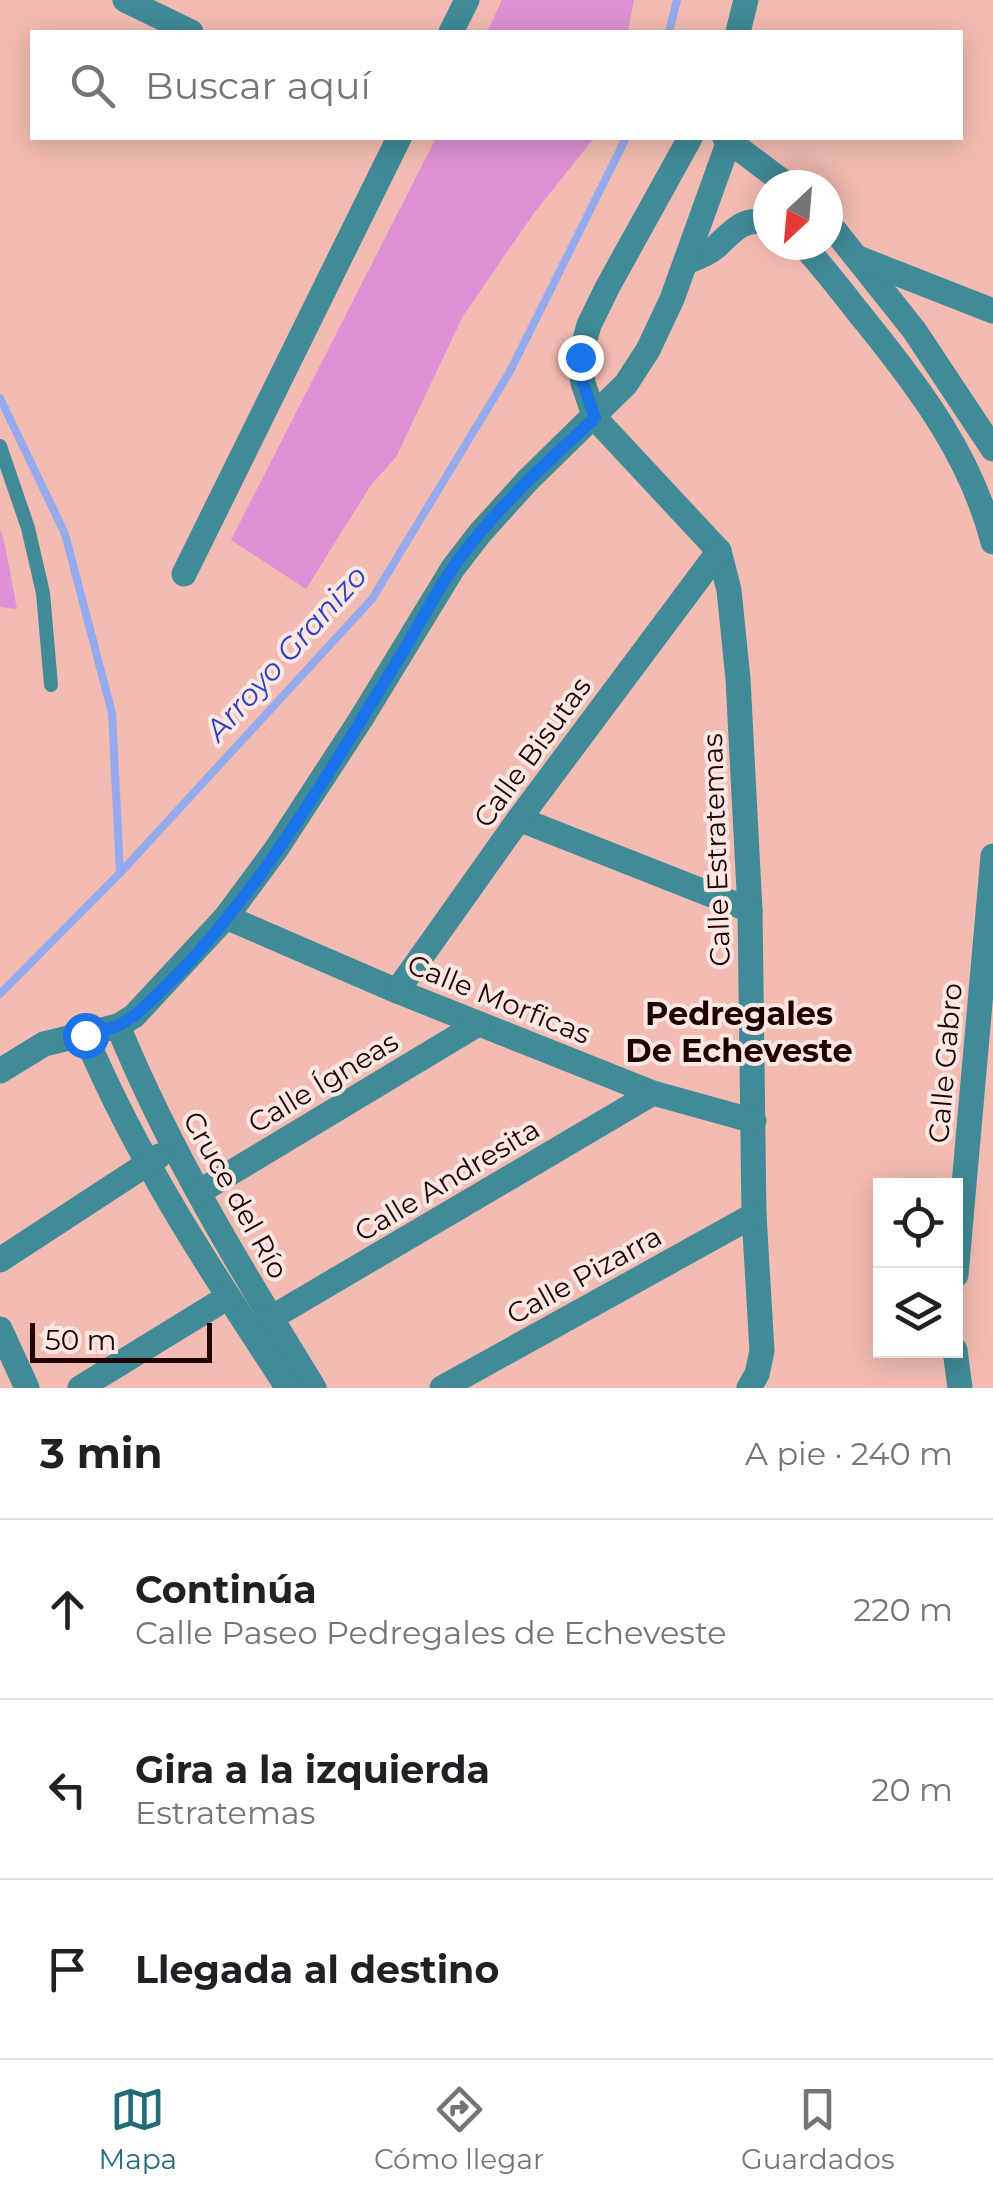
<!DOCTYPE html>
<html lang="es">
<meta charset="utf-8">
<style>
:root{--surface:#fff;--page:#f2f2f2;--text:#202124;--muted:#757577;--line:#e0e0e0;--accent:#236c77}
body{margin:0;font-family:Montserrat,sans-serif;background:var(--page);color:var(--text)}
.controls{position:absolute;right:30px;bottom:30px;display:grid;overflow:hidden;border-radius:0px;box-shadow:0 5px 25px #0003}
.controls button{width:90px;height:90px;display:grid;place-items:center;padding:0;border:0;border-bottom:2px solid var(--line);background:var(--surface);color:var(--text);font:50px sans-serif}
.compass{position:absolute;left:753px;top:170px;width:90px;height:90px;border-radius:50%;background:var(--surface);box-shadow:0 5px 25px #0003;rotate:206deg}
.scale{position:absolute;left:30px;bottom:25px;width:182px;box-sizing:border-box;padding-left:10px;border:5px solid #200301;border-top:0;font-size:28px;line-height:35px;white-space:nowrap;color:#200301;-webkit-text-stroke:8px #fae7e3;paint-order:stroke}
.stop{position:absolute;width:30px;height:30px;margin:-22px;border:8px solid #1a73e8;border-radius:50%;background:#fff}
.stop.end{background:#1a73e8;border-color:#fff;box-shadow:0 2px 10px #0008}
.list{margin:0;padding:0;list-style:none}
h2{display:flex;justify-content:space-between;align-items:center;height:130px;margin:0;padding:0 40px;font-size:42px}
h2 small{font-size:32px;font-weight:400;color:var(--muted)}
.list li{display:grid;grid-template-columns:65px 1fr auto;gap:30px;align-items:center;box-sizing:border-box;height:180px;padding:0 40px;border-top:2px solid var(--line)}
.list b{display:block;font-size:38px;white-space:nowrap}
.list p{margin:0;font-size:32px;white-space:nowrap;color:var(--muted)}
.list em{font-size:32px;font-style:normal;color:var(--muted)}
.icon{flex:none;width:55px;height:55px;fill:none;stroke:currentColor;stroke-width:2;stroke-linecap:round;stroke-linejoin:round}
.map{position:relative;flex:none;width:993px;height:1388px;overflow:hidden}
.search{position:absolute;background:var(--surface);box-shadow:0 5px 25px #0003;left:30px;right:30px;top:30px;height:110px;display:flex;align-items:center;gap:25px;box-sizing:border-box;padding:0 35px;border-radius:0px;color:var(--muted);font-size:38px}
.sheet{height:670px;background:var(--surface)}
nav{display:flex;justify-content:space-around;align-items:center;box-sizing:border-box;height:140px;border-top:2px solid var(--line);background:var(--surface);font-size:28px;color:var(--muted)}
nav a{display:grid;justify-items:center;gap:5px}
nav .on{color:var(--accent)}
.map>svg:first-child{display:block}
.green{fill:#de90d6}
.lines{fill:none;stroke-linecap:round;stroke-linejoin:round}
.stream{stroke:#95aaed;stroke-width:8}
.lane{stroke:#418a97;stroke-width:14}
.street{stroke:#418a97;stroke-width:25}
.route{stroke:#1a73e8;stroke-width:12}
.labels{text-anchor:middle;dominant-baseline:central;stroke-width:8;stroke-linejoin:round;paint-order:stroke}
.street-label{font-size:28px;fill:#200301;stroke:#fae7e3}
.water-label{font-size:30px;font-style:italic;fill:#3041bf;stroke:#fae7e3}
.quarter-label{font-size:32px;font-weight:bold;fill:#200301;stroke:#fae7e3}
</style>
<div class="map">
<svg width="993" height="1388" viewBox="0 0 993 1388">
<rect width="100%" height="100%" fill="#f3bcb2"/>
<g class="green">
<polygon points="502,0 634,0 628,32 487,32"/>
<polygon points="436,138 594,138 534,213 463,316 396,457 371,485 306,589 231,540"/>
<polygon points="0,530 4,540 17,609 0,607"/>
</g>
<g class="lines">
<g class="stream">
<polyline points="669,32 677,0"/>
<polyline points="0,398 65,534 112,713 120,873"/>
<polyline points="0,994 120,873 372,599 509,373 626,138"/>
</g>
<polyline class="lane" points="0,446 28,528 43,593 51,685"/>
<g class="street">
<polyline points="125,0 191,32"/>
<polyline points="451,32 467,0"/>
<polyline points="738,32 746,0"/>
<polyline points="690,138 607,288 589,325 580,357 583,383 595,418 719,551 729,590 738,679 750,910 754,1215 762,1351 757,1374 749,1388"/>
<polyline points="725,138 787,185"/>
<polyline points="828,222 914,330 993,449"/>
<path d="M803 245C826 270 846 297 867 323 921 390 971 457 993 542"/>
<polyline points="858,258 993,311"/>
<path d="M687 262C698 257 709 254 717 246 734 230 743 217 768 223"/>
<polyline points="184,574 399,138"/>
<polyline points="519,819 750,910"/>
<polyline points="226,917 397,991 653,1093 754,1121"/>
<polyline points="397,991 519,819 719,551"/>
<path d="M118 1026C170 1153 242 1271 314 1388"/>
<path d="M85 1035C138 1161 213 1274 288 1388"/>
<polyline points="0,1071 44,1044 118,1026 134,1016 226,917 277,848 361,719 453,568 480,533 527,481 626,384 648,350 672,299 729,141"/>
<polyline points="199,1192 478,1024"/>
<polyline points="0,1260 159,1156"/>
<polyline points="956,1275 993,856"/>
<polyline points="271,1318 653,1093"/>
<polyline points="0,1329 27,1388"/>
<polyline points="955,1350 960,1388"/>
<polyline points="80,1388 228,1297"/>
<polyline points="442,1388 754,1215"/>
</g>
</g>
<g class="lines">
<path class="route" d="M85 1035 118 1026 134 1016C246 919 323 781 400 657 418 627 434 595 454 566 494 510 545 464 595 418L583 383 580 357"/>
</g>
<g class="labels">
<g class="street-label">
<text transform="translate(532 752) rotate(-54)">Calle Bisutas</text>
<text transform="translate(716 850) rotate(-92)">Calle Estratemas</text>
<text transform="translate(499 999) rotate(22)">Calle Morficas</text>
<text transform="translate(945 1063) rotate(-85)">Calle Gabro</text>
<text transform="translate(323 1082) rotate(-31)">Calle Ígneas</text>
<text transform="translate(447 1180) rotate(-31)">Calle Andresita</text>
<text transform="translate(236 1195) rotate(61)">Cruce del Río</text>
<text transform="translate(584 1275) rotate(-29)">Calle Pizarra</text>
</g>
<g class="water-label">
<text transform="translate(286 653) rotate(-48)">Arroyo Granizo</text>
</g>
<g class="quarter-label">
<text x="739" y="1013">Pedregales<tspan x="739" dy="37">De Echeveste</tspan></text>
</g>
</g>
</svg>
<div class="controls">
<button><svg class="icon" aria-label="locate" viewBox="0 0 24 24"><circle cx="12" cy="12" r="6"/><path d="M12 2v4M12 18v4M2 12h4M18 12h4"/></svg></button>
<button><svg class="icon" aria-label="layers" viewBox="0 0 24 24"><path d="M12 4l9 5-9 5-9-5zM3 14l9 5 9-5"/></svg></button>
</div>
<svg class="compass" viewBox="-18 -18 36 36"><path d="M0-13l5 13h-10z" fill="#e53935"/><path d="M0 13l5-13h-10z" fill="#757577"/></svg>
<div class="scale">50 m</div>
<div class="stop" style="left:85px;top:1035px"></div>
<div class="stop end" style="left:580px;top:357px"></div>
<div class="search"><svg class="icon" aria-label="search" viewBox="0 0 24 24"><circle cx="10" cy="10" r="6"/><path d="M15 15l6 6"/></svg>Buscar aquí</div>
</div>
<section class="sheet">
<h2>3 min<small>A pie · 240 m</small></h2>
<ul class="list">
<li><svg class="icon" aria-label="ahead" viewBox="0 0 24 24"><path d="M12 20V5M6 11l6-6 6 6"/></svg><div><b>Continúa</b><p>Calle Paseo Pedregales de Echeveste</p></div><em>220 m</em></li>
<li><svg class="icon" aria-label="left" viewBox="0 0 24 24"><path d="M17 20v-9H6M10 6l-5 5 5 5"/></svg><div><b>Gira a la izquierda</b><p>Estratemas</p></div><em>20 m</em></li>
<li><svg class="icon" aria-label="arrive" viewBox="0 0 24 24"><path d="M6 21V4h12l-3 4 3 4H6"/></svg><div><b>Llegada al destino</b></div></li>
</ul>
</section>
<nav>
<a class="on"><svg class="icon" aria-label="map" viewBox="0 0 24 24"><path d="M3 6l6-2 6 2 6-2v14l-6 2-6-2-6 2zM9 4v14M15 6v14"/></svg>Mapa</a>
<a><svg class="icon" aria-label="directions" viewBox="0 0 24 24"><path d="M12 3l9 9-9 9-9-9zM9 14v-3h6M13 9l2 2-2 2"/></svg>Cómo llegar</a>
<a><svg class="icon" aria-label="saved" viewBox="0 0 24 24"><path d="M7 4h10v16l-5-4-5 4z"/></svg>Guardados</a>
</nav>
